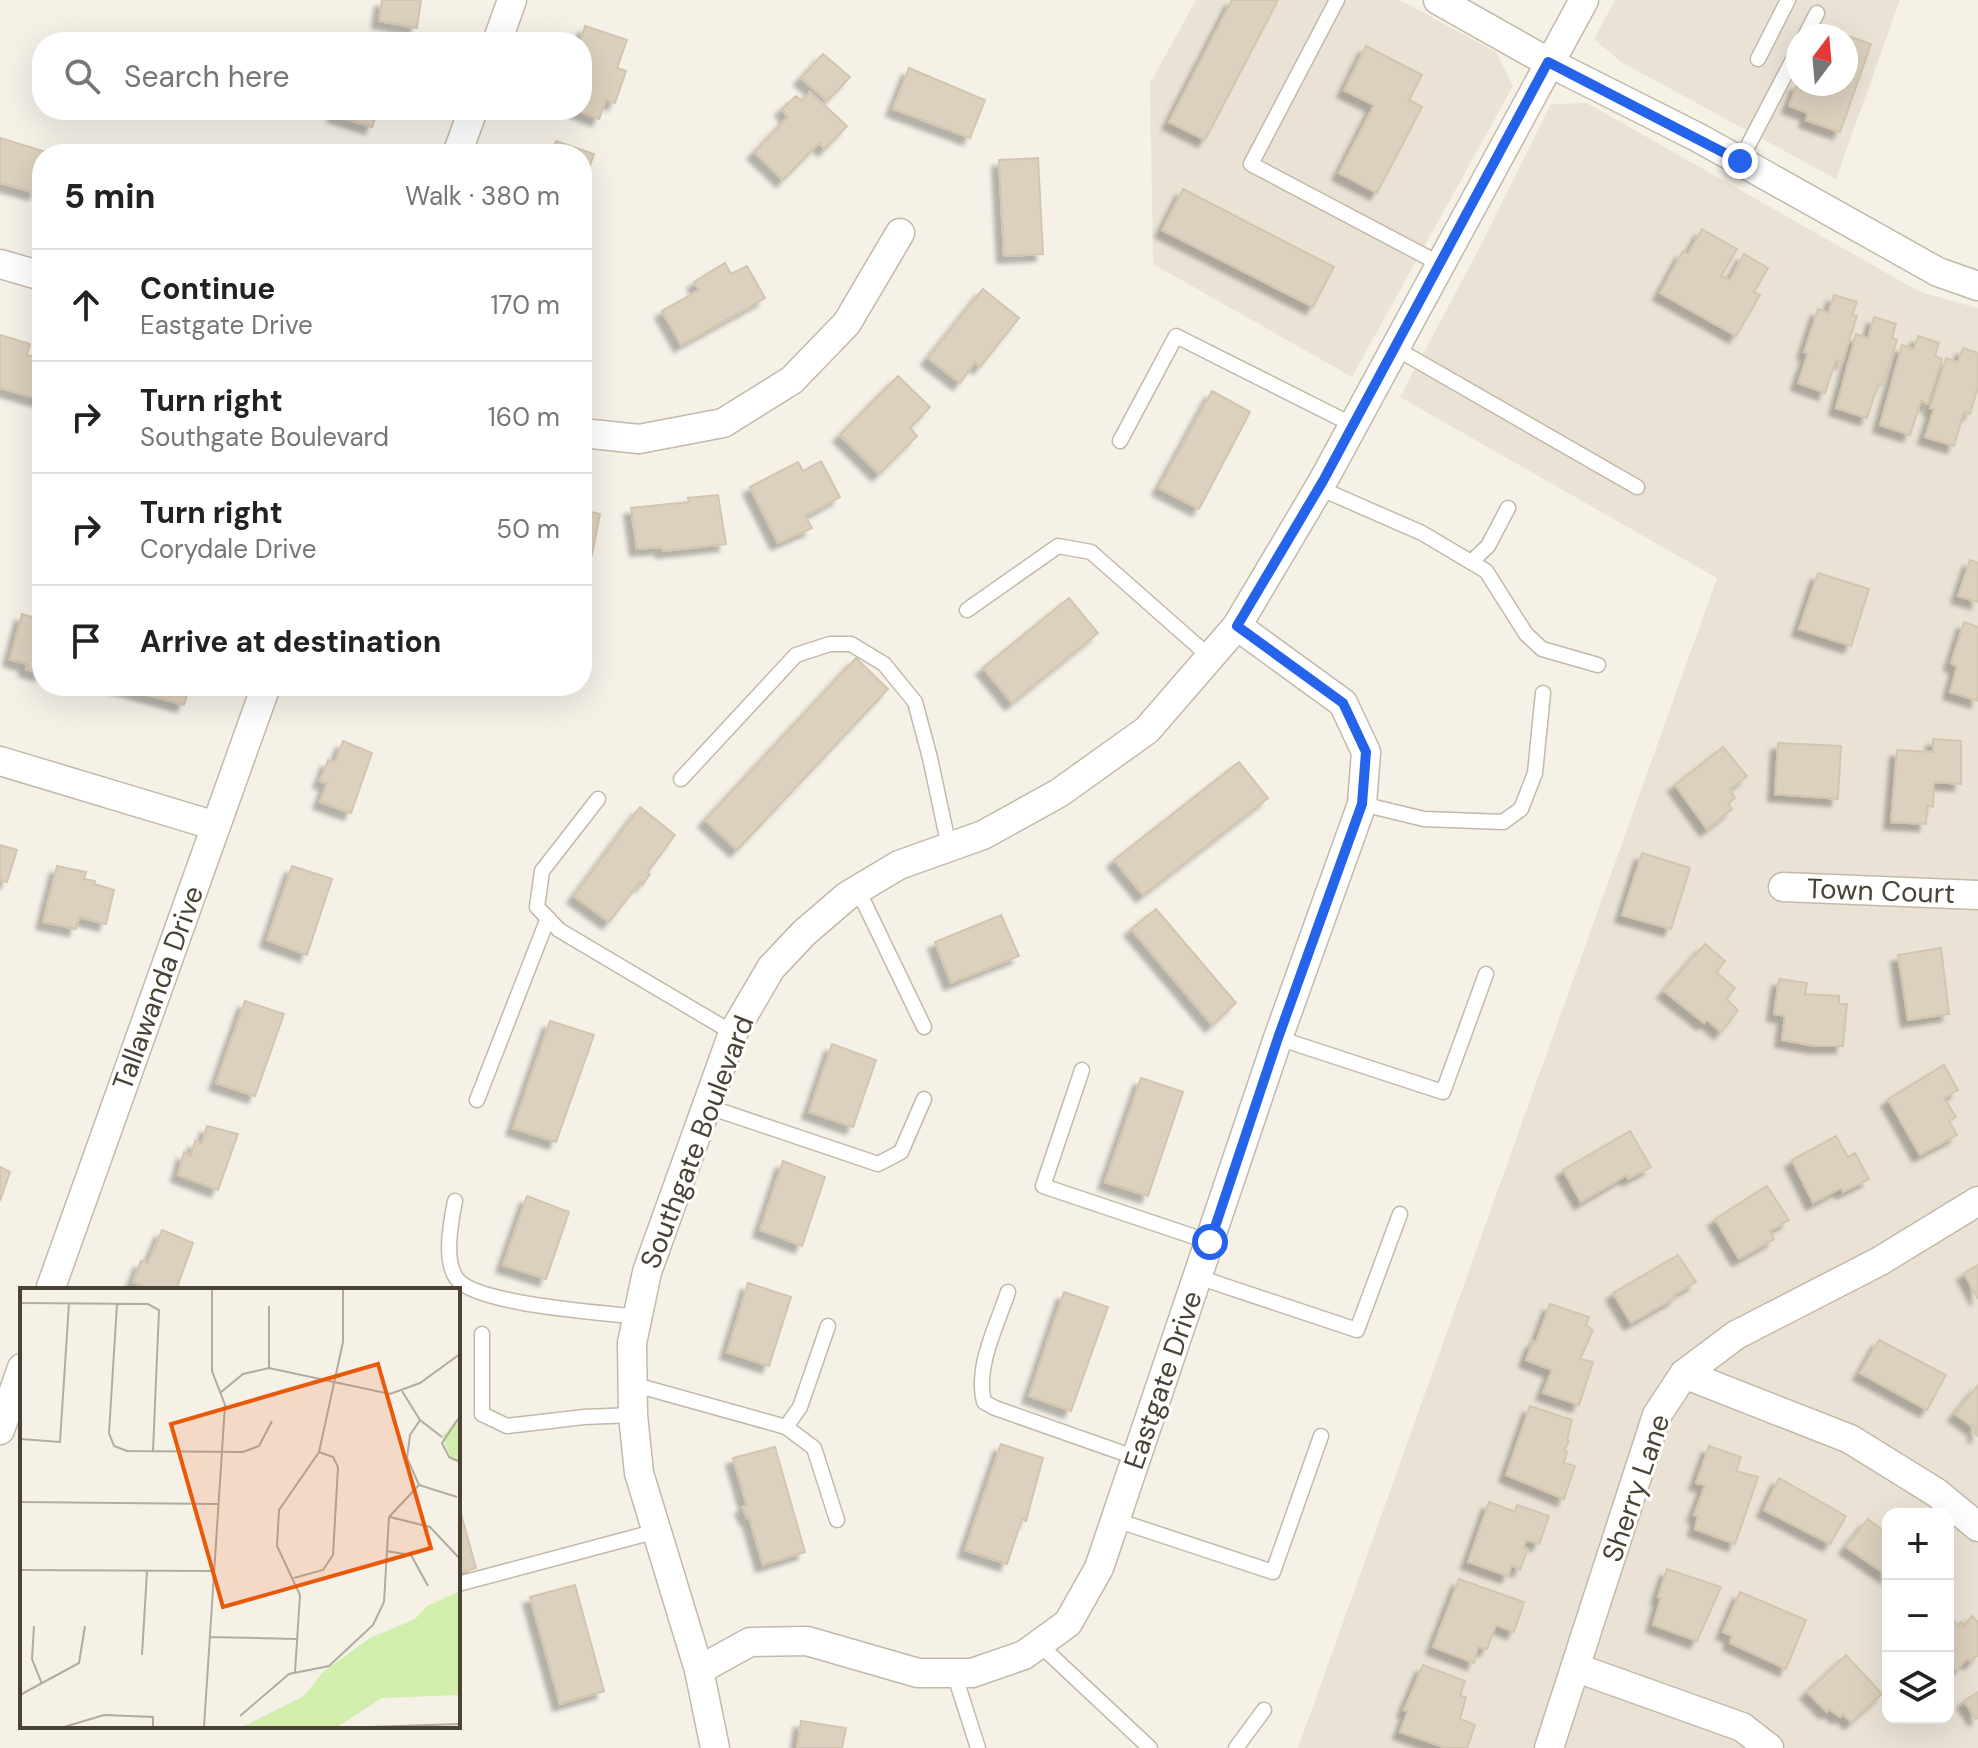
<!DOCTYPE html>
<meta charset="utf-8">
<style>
:root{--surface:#fff;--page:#f6f6f6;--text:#222;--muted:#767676;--line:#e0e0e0}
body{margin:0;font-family:"DM Sans",sans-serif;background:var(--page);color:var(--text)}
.controls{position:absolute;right:24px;bottom:24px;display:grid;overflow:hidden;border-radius:16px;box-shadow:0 8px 32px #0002}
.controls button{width:72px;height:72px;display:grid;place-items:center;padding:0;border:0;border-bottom:2px solid var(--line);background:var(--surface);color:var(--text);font:40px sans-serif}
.compass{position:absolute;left:1786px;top:24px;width:72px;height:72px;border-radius:50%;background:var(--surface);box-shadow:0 8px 32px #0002;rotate:16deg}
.stop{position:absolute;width:24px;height:24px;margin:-18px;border:6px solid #2563eb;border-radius:50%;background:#fff}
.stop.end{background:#2563eb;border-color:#fff;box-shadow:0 2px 8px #0008}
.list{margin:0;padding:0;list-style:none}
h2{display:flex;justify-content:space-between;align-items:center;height:104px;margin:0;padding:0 32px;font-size:34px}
h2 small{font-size:26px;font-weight:400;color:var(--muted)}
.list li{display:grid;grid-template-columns:52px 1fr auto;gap:24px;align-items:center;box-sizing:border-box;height:112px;padding:0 32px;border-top:2px solid var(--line)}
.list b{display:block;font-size:30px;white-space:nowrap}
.list p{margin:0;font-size:26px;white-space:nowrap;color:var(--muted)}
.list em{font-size:26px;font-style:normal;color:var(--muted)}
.icon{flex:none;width:44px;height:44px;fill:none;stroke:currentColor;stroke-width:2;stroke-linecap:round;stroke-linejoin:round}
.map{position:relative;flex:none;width:1978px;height:1748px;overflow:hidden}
.search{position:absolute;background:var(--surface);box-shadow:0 8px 32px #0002;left:32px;top:32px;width:560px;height:88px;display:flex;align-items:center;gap:20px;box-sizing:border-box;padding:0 28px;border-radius:32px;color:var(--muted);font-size:30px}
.panel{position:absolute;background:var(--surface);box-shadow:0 8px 32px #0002;left:32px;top:144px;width:560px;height:552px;border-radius:32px}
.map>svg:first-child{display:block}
.residential{fill:#eae3d5;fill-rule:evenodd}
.building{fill:#dcd0be;stroke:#d4c5ae;stroke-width:2;filter:url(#shadow)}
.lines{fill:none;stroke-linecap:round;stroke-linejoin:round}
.lane-casing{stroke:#c2b9a9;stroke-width:17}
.street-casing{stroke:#c2b9a9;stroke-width:31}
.lane{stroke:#fff;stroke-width:14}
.street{stroke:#fff;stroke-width:28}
.route{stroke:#2563eb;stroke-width:10}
.labels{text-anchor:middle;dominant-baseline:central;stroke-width:6;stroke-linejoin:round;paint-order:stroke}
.street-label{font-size:28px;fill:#4a4235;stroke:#fff}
.inset-road{fill:none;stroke:#b1aba0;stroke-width:2}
.view{fill:#e8590c;fill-opacity:0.15;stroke:#e8590c;stroke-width:4}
.inset-edge{fill:none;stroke:#4a4235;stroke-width:4}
</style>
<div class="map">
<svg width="1978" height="1748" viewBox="0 0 1978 1748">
<defs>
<filter id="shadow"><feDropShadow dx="-7" dy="7" stdDeviation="2" flood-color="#0004"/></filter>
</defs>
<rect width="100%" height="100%" fill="#f6f1e7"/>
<g class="residential">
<polygon points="1196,0 1400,0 1496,52 1513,86 1352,377 1153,264 1150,83"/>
<path d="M1615 0H1900L1836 179 1621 62 1594 39ZM1798 36H1846V84H1798Z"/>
<path d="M1587 103 1920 292 1978 308V1748H1298L1717 578 1400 397 1481 245 1551 104ZM1888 1514H1948V1718H1888Z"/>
</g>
<g class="building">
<polygon points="382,0 421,0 417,28 379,21"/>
<polygon points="1232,0 1278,0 1205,140 1169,122"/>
<polygon points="585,26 627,40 617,68 626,71 615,103 606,100 599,119 576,110 582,110 582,42 580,42"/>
<polygon points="1831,30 1871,44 1840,132 1806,120 1808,113 1789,106 1798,82 1798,84 1846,84 1846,36 1829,36"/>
<polygon points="1366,46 1422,75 1409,100 1422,107 1377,193 1339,173 1374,105 1344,90"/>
<polygon points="823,54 850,77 827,101 801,78"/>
<polygon points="909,68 985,100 970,138 893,109"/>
<polygon points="810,92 847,126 825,149 819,143 783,180 754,152 788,117 782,109 796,96 802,101"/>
<polygon points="336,110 378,110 372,127 334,115"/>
<polygon points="0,138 46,152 42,154 42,169 36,193 0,183"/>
<polygon points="556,141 594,154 582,188 582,154 551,154"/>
<polygon points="1038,158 1043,254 1004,256 999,160"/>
<polygon points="1183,189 1334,267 1313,307 1162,230"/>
<polygon points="1702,229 1737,249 1721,276 1730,280 1744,254 1768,268 1754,292 1760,295 1736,336 1660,293 1683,251 1688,254"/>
<polygon points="725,263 731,274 747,266 765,298 681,345 662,311 699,290 694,282"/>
<polygon points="983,289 1019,318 980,367 975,362 960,383 928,358"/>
<polygon points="1834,295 1857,302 1852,315 1857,316 1842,362 1836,360 1825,393 1798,383 1808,353 1804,352 1818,309 1828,313"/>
<polygon points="1874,317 1896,324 1892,338 1897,340 1882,385 1878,384 1867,418 1836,408 1856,334 1868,338"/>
<polygon points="0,335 30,344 27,355 42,359 42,400 0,388"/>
<polygon points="1918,336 1939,343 1935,356 1942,359 1928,404 1921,401 1910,435 1880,425 1902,345 1914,349"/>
<polygon points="1963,348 1978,353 1978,387 1970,414 1964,412 1954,446 1925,437 1934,409 1930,408 1946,358 1958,362"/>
<polygon points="898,376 930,407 910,428 917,436 879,474 840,435"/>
<polygon points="1212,391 1250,412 1199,509 1159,488"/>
<polygon points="821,461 840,497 805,516 812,528 778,543 750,487 798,462 803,471"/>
<polygon points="718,495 726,544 663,551 662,547 637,549 631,508 689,502 688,498"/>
<polygon points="582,510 600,514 592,555 582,553"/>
<polygon points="1970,560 1978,563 1978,602 1958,596"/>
<polygon points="1818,573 1869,589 1851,646 1799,629"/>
<polygon points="1069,598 1098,633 1012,703 983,668"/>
<polygon points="22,614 42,620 42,674 26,669 27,664 10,659"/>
<polygon points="1964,622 1978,627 1978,701 1950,692 1957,667 1951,663"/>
<polygon points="856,658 888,689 737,850 705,820"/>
<polygon points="116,686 190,686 184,705"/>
<polygon points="1933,739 1961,741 1961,784 1934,782 1933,807 1927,805 1926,824 1891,822 1897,750 1933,752"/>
<polygon points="343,741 372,753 351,813 320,802 327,783 320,781 328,760 335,762"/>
<polygon points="1778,743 1841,746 1838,799 1775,794"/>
<polygon points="1723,747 1747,776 1730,789 1735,798 1728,804 1732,809 1707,829 1675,785"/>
<polygon points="1239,762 1268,798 1143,895 1114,860"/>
<polygon points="640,807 675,835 647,873 650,874 642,885 640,882 609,922 574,896"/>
<polygon points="0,845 17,850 7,882 0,880"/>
<polygon points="1642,853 1690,868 1671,929 1622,915"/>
<polygon points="57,866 86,872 84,879 95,881 94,884 114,890 106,924 79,917 76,929 43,922"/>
<polygon points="292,866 332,879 307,955 267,940"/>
<polygon points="1156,909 1236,1003 1212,1025 1131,929"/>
<polygon points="1001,915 1019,956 951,983 935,942"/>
<polygon points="1705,944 1725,961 1716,972 1735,988 1726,999 1738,1010 1721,1032 1707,1020 1704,1023 1664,991"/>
<polygon points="1941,948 1949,1014 1908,1020 1898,955"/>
<polygon points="1779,979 1807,983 1805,994 1839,996 1839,1004 1847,1004 1843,1046 1816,1046 1782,1040 1785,1016 1774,1014"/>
<polygon points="245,1001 284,1014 255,1096 216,1083"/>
<polygon points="550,1021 594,1035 556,1142 513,1128"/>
<polygon points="832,1044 876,1060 853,1127 809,1112"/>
<polygon points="1944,1065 1958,1090 1944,1098 1956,1117 1949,1121 1957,1135 1920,1155 1888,1099"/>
<polygon points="1141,1078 1183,1092 1148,1196 1105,1182"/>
<polygon points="207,1126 238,1134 218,1190 178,1175 184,1152 191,1156 195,1141 202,1143"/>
<polygon points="1630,1131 1651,1167 1628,1179 1627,1175 1581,1202 1563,1170"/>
<polygon points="1836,1136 1848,1157 1855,1153 1869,1179 1843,1192 1841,1188 1813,1203 1792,1160"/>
<polygon points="783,1161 825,1177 802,1246 760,1230"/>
<polygon points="0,1167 10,1172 0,1201"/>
<polygon points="1767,1186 1789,1220 1770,1231 1774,1239 1739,1259 1715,1219"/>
<polygon points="527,1196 569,1212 546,1279 503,1265"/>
<polygon points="162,1230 193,1243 176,1290 140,1290 142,1286 133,1282 141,1261 148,1263"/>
<polygon points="1678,1255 1696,1282 1674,1295 1676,1297 1631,1323 1613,1293"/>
<polygon points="1978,1265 1978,1299 1964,1273"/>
<polygon points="748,1283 791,1297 769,1366 727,1352"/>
<polygon points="1064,1292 1108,1307 1071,1411 1029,1396"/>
<polygon points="1550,1304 1589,1317 1586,1325 1593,1330 1580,1359 1593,1362 1579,1405 1543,1393 1552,1370 1526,1360 1533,1341 1536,1342"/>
<polygon points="1879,1340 1946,1375 1927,1410 1860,1373"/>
<polygon points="1978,1385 1978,1436 1974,1433 1977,1430 1955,1414"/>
<polygon points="1530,1406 1572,1420 1567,1440 1569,1441 1564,1451 1567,1452 1564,1463 1575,1466 1564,1499 1506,1475"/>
<polygon points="1001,1444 1043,1458 1026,1521 1022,1519 1007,1564 965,1550"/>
<polygon points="1709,1446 1741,1457 1736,1471 1758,1477 1735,1544 1695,1529 1698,1516 1694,1515 1705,1485 1696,1483"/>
<polygon points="775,1447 805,1552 763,1565 749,1517 747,1518 742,1507 747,1506 733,1458"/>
<polygon points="1779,1478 1846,1516 1830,1544 1764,1510"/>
<polygon points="1489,1502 1515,1512 1517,1505 1549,1516 1539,1544 1526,1540 1524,1548 1528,1549 1520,1570 1512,1565 1508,1576 1468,1562"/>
<polygon points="458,1503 476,1568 458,1573"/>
<polygon points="1868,1519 1888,1534 1888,1576 1846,1547"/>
<polygon points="1667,1569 1721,1587 1697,1641 1653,1625 1661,1598 1658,1597"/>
<polygon points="1459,1579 1524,1602 1514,1632 1496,1625 1487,1649 1478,1647 1474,1663 1433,1647"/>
<polygon points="575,1585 604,1691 560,1704 530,1597"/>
<polygon points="1740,1592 1806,1620 1786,1669 1730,1643 1732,1636 1723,1632"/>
<polygon points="1948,1615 1958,1625 1961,1622 1963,1627 1972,1616 1978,1622 1978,1655 1971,1662 1967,1659 1957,1670 1948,1665"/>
<polygon points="1846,1655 1882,1694 1851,1722 1843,1714 1840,1717 1829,1709 1827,1712 1807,1692"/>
<polygon points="1423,1665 1465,1681 1460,1696 1466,1697 1460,1719 1475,1725 1467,1748 1446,1748 1400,1732 1408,1711 1404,1710"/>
<polygon points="1978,1692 1978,1718 1976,1719 1964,1701"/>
<polygon points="801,1721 846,1728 842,1748 797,1748"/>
</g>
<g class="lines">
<g class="lane-casing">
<g id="lane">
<polyline points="1337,0 1251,164 1440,264"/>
<polyline points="1805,36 1817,13"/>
<polyline points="1758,59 1788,0"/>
<polyline points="1740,161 1798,50"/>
<polyline points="1395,348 1637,487"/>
<polyline points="1120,441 1176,336 1353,425"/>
<polyline points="1319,488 1422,533 1486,571 1526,634 1542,649 1598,665"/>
<polyline points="1471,562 1488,546 1508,508"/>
<polyline points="967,610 1058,546 1091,552 1210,657"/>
<polyline points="681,779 796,655 830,644 851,644 884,664 915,702 930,758 949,847"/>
<polyline points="598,799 542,871 537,907 559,930 733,1033"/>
<polyline points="1362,804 1424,819 1503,822 1521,809 1535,773 1543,693"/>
<polyline points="858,890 924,1027"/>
<polyline points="1278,1038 1443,1092 1486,974"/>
<polyline points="1082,1070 1043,1186 1210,1242"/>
<polyline points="477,1100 548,918"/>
<polyline points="706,1106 878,1164 901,1152 924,1099"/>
<path d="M455 1201C451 1222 443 1261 457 1279 478 1305 602 1312 637 1317"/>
<polyline points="1198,1277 1357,1330 1400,1214"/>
<path d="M1008 1292C997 1325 975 1367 984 1402L995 1408 1137 1458"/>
<polyline points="482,1334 482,1414 507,1426 584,1417 633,1415"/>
<polyline points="632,1384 786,1427 814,1448 837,1520"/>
<polyline points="786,1427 800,1407 828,1326"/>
<polyline points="1116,1520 1273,1572 1321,1436"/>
<polyline points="458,1584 657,1531"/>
<polyline points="1039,1644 1150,1748"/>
<polyline points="954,1673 978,1748"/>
<polyline points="1236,1748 1264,1710"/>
</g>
</g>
<g class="street-casing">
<g id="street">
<polyline points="1438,0 1548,62 1699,138 1938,272 1978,286"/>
<polyline points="497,42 512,0"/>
<polyline points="457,154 473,110"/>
<polyline points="0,264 42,276"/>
<polyline points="582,433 639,439 723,423 792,380 847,323 900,233"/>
<polyline points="0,761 216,826"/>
<polyline points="1783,887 1978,895"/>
<polyline points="50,1290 266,686"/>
<polyline points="1684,1374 1850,1439 1937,1493 1978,1527"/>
<polyline points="0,1430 22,1368"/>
<polyline points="1577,1668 1742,1727 1769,1748"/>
<polyline points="699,1670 750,1642 807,1641 918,1673 972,1673 1024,1655 1068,1623 1099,1568 1278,1038 1362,804 1366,752 1343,703 1237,626"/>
<polyline points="715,1748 699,1670 639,1473 633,1415 632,1343 647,1272 733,1033 771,968 804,933 847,896 899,865 983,835 1059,793 1147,730 1237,626 1323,481 1584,0"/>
<polyline points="1549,1748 1657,1415 1684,1374 1736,1335 1880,1261 1978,1201"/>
</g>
</g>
<use href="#lane" class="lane"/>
<use href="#street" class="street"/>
</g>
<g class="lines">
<polyline class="route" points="1210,1242 1278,1038 1362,804 1366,752 1343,703 1237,626 1323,481 1548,62 1740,161"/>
</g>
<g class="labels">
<g class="street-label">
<text transform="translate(1881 891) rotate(2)">Town Court</text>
<text transform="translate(158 988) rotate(-70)">Tallawanda Drive</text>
<text transform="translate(697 1142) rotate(-69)">Southgate Boulevard</text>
<text transform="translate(1163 1380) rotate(-71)">Eastgate Drive</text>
<text transform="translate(1636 1488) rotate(-71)">Sherry Lane</text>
</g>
</g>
<g transform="translate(20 1288)">
<rect width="440" height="440" fill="#f6f1e7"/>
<path d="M440 128V174L432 172 422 149ZM440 303V407L362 410 317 439H222L284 408 303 384 350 350 395 331 407 318Z" fill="#d1eeac"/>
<path class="inset-road" d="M0 15 128 16 139 22 133 163M97 16 89 145 94 158 107 163 223 164 239 158 252 133M249 80V18M382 103 400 132 422 149M200 105 223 86 249 80 370 106 400 95 440 66M440 128 422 155 429 169 440 174M400 132 390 147 387 170 399 197 437 209M0 151 40 154 49 15M0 214 198 216M370 229 410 239 440 271M366 263 391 267 408 298M0 282 194 283M274 290 303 282 313 267 318 179 313 169 299 164M14 338 12 371 22 396M190 349 277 351M122 367 127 283M275 384 280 307 257 258 259 222 299 164 323 54V1M0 407 59 375 65 338M220 428 269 386 309 378 353 337 364 314 369 229 399 197M44 439 84 427 133 429V439M184 439 205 117 192 83V1M348 439 440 436"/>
<path class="view" d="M358 76 411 260 203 319 151 136Z"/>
<rect width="440" height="440" class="inset-edge"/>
</g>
</svg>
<div class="controls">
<button>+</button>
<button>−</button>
<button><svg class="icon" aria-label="layers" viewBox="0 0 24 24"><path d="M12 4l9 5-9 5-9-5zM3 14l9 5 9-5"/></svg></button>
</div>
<svg class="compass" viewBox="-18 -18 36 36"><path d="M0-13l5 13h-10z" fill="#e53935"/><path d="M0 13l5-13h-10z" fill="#767676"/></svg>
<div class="stop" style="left:1210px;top:1242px"></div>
<div class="stop end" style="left:1740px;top:161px"></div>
<div class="search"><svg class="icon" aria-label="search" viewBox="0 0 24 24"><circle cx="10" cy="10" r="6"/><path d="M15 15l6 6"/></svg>Search here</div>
<section class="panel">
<h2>5 min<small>Walk · 380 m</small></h2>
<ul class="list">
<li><svg class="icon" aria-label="ahead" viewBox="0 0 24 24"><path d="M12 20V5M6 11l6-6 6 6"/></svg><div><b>Continue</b><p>Eastgate Drive</p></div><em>170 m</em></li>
<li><svg class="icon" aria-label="right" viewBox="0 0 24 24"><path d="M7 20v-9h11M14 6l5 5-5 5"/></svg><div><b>Turn right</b><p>Southgate Boulevard</p></div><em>160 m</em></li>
<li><svg class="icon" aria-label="right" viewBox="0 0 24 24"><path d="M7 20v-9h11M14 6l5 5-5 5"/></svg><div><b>Turn right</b><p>Corydale Drive</p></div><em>50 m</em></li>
<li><svg class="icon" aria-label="arrive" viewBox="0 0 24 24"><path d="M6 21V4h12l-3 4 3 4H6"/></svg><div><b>Arrive at destination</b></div></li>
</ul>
</section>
</div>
